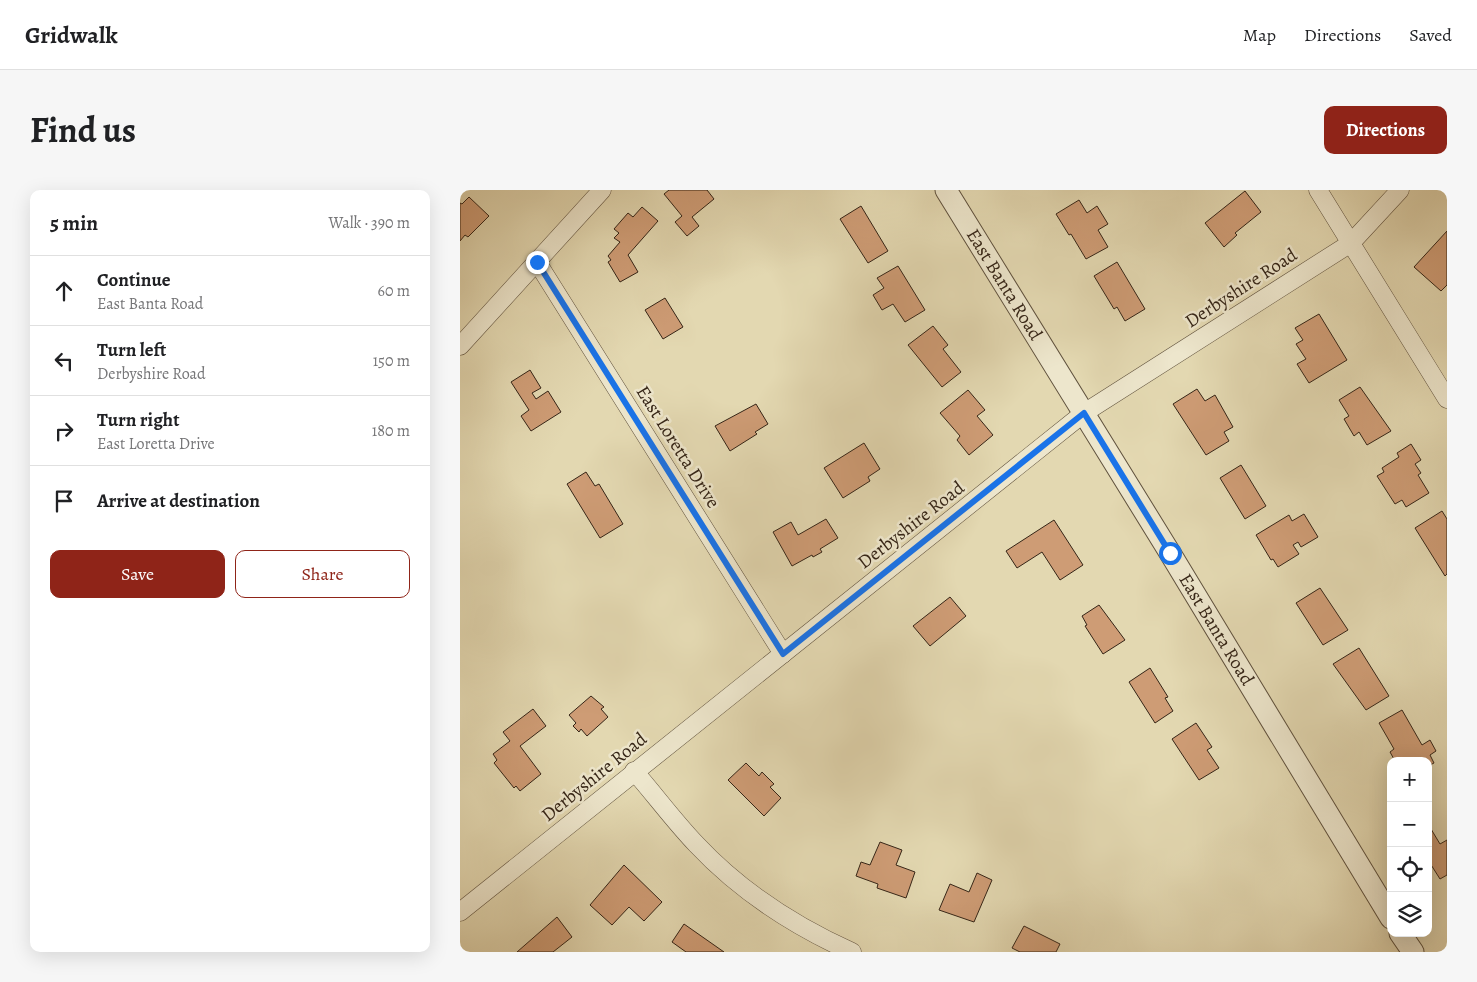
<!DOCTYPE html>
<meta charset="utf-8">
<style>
:root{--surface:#fff;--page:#f6f6f6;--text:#202124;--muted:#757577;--line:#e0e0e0;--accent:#8f2418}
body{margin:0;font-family:Alegreya,serif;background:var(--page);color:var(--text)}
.controls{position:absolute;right:15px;bottom:15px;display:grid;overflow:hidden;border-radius:10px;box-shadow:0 5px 20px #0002}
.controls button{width:45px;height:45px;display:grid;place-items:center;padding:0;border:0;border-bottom:1px solid var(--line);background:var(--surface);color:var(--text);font:25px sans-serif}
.stop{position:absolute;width:15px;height:15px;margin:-11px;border:4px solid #1a73e8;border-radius:50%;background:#fff}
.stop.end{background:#1a73e8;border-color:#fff;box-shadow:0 1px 5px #0008}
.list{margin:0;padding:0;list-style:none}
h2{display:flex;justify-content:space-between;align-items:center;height:65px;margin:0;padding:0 20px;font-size:21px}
h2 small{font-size:16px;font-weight:400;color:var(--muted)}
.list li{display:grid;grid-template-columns:32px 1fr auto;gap:15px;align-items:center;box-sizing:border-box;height:70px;padding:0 20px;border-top:1px solid var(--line)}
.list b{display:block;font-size:19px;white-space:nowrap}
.list p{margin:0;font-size:16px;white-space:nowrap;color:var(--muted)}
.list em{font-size:16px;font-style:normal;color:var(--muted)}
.actions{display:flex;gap:10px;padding:15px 20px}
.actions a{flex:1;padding:11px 0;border:1px solid var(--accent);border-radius:10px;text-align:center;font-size:18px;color:var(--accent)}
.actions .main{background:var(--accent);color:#fff}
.icon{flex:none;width:28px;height:28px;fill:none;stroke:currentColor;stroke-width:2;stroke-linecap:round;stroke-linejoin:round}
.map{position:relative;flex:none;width:987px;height:762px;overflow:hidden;border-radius:10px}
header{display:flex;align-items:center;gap:30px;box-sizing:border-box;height:70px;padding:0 25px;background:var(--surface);border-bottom:1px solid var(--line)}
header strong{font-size:24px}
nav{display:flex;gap:28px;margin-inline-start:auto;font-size:18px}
.intro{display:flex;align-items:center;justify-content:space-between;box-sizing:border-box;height:120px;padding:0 30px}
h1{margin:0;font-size:35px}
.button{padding:12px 22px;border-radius:10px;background:var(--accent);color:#fff;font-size:18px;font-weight:700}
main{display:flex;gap:30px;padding:0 30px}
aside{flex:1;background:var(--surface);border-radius:10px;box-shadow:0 5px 20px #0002}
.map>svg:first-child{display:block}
.building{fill:#ce9c75;stroke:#352517}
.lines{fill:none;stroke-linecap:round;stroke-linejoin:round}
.minor-casing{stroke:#60523e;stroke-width:19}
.tertiary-casing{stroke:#60523e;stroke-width:23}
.minor{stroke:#ede6cc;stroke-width:18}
.tertiary{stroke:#ede6cc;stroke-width:21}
.route{stroke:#1a73e8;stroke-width:6}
.labels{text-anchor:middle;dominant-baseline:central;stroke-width:5;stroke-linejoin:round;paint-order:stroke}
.street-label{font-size:19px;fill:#352517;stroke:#ede6cc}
</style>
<header>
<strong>Gridwalk</strong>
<nav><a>Map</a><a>Directions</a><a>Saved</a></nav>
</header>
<div class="intro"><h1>Find us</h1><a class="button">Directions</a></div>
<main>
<aside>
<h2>5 min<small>Walk · 390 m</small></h2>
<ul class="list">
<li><svg class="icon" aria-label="ahead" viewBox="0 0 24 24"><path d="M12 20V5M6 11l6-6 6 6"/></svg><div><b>Continue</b><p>East Banta Road</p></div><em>60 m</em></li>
<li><svg class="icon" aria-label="left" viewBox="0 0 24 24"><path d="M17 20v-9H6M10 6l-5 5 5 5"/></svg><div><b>Turn left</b><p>Derbyshire Road</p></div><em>150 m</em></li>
<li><svg class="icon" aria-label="right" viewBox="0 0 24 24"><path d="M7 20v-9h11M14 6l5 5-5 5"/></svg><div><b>Turn right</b><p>East Loretta Drive</p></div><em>180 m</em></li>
<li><svg class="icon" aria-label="arrive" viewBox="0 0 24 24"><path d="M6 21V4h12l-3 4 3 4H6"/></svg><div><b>Arrive at destination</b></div></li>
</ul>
<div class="actions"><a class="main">Save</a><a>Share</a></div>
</aside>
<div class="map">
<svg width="987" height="762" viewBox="0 0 987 762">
<rect width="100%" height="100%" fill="#e3d8b1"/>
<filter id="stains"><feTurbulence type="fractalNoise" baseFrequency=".004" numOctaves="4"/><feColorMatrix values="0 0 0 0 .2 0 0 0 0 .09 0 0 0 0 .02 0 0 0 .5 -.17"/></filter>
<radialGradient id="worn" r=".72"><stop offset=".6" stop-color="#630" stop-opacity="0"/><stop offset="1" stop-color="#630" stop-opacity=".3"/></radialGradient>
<g class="building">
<polygon points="209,0 247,0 254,9 232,27 239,36 227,46 215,32 222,26 204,4"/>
<polygon points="785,1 801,22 775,43 777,45 764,57 745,33"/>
<polygon points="9,7 29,26 8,47 5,45 0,51 0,13 2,14"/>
<polygon points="619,10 627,23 637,16 648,34 638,40 648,57 626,69 611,44 609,45 596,24"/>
<polygon points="401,16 428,61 408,73 380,29"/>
<polygon points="182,17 198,31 168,65 178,82 160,92 148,72 151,70 148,66 160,52 154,48 159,43 154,39 168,23 173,27"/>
<polygon points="987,41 987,95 981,101 954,77"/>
<polygon points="657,72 685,119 665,131 657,117 654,119 634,86"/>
<polygon points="438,76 465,120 445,132 433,114 422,120 413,105 424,98 417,88"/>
<polygon points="205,108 223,137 203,149 185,120"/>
<polygon points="859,124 887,170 849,193 837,174 846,169 836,154 843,150 835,138"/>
<polygon points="473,136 488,155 483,159 501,182 482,197 448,155"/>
<polygon points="70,180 81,198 72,203 76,209 88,201 101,222 71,241 61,226 69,220 51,192"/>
<polygon points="900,197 931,241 907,255 899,242 894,246 884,229 889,226 879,210"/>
<polygon points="737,199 745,211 755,205 773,237 764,242 769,251 746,265 713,214"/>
<polygon points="508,200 525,220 517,226 533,245 509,265 497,250 500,246 480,223"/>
<polygon points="296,214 308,234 295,242 297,244 270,261 255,236"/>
<polygon points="404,253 420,279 408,287 410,291 383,308 364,278"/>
<polygon points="951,254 961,270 955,274 961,283 958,285 969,303 946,317 942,310 935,314 917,286 924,282 922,278 939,267 937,263"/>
<polygon points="781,275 806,316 785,329 760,288"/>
<polygon points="126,282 135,296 139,294 163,334 140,348 107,294"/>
<polygon points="982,321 987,329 987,384 985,386 955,338"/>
<polygon points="844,324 858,347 841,357 838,352 833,355 839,364 818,377 813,369 811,370 796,345 829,325 832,331"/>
<polygon points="366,329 378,348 360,359 362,362 353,367 352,365 332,376 313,342 331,332 338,345"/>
<polygon points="594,330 623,375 600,390 582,362 557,378 546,361"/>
<polygon points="860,398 888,440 863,455 836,413"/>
<polygon points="490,407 506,426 470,456 453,436"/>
<polygon points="639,415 665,450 643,464 625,436 627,435 622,426"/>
<polygon points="899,458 929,506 906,520 873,474"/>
<polygon points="690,478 708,507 705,508 713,521 695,533 669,492"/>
<polygon points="131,506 144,517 141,519 148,527 127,546 121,539 119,542 113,536 116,533 109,525"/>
<polygon points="73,519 86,536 60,556 81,584 60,601 56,596 54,598 34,573 37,570 33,564 50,551 43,542"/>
<polygon points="942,520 962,555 970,550 976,561 970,565 974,573 968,576 968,571 935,571 930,562 934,559 919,533"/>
<polygon points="736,533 752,557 747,560 759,578 739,590 712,549"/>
<polygon points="286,573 299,586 302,582 314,594 310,597 321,608 304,626 268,590"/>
<polygon points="971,639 980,654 987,650 987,685 980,689 968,670 968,640"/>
<polygon points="420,652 442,660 436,675 455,682 446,708 417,698 418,694 396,686 401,672 410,675"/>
<polygon points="164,675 202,712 184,731 169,717 152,735 130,715"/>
<polygon points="517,683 532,690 514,732 479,720 490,694 509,702"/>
<polygon points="97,727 112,747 93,762 57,762"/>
<polygon points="224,734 264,762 226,762 212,752"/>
<polygon points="564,736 600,754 596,762 560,762 552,758"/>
</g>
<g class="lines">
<g class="minor-casing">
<g id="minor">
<polyline points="858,0 987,209"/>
<polyline points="77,72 323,464"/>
<polyline points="0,156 142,0"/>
<path d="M174 581C195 605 214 631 236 654 280 701 334 736 392 762"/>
<polyline points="0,722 624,223 891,53 940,0"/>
</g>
</g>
<g class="tertiary-casing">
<g id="tertiary">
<path id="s1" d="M486 0 710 363 931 728"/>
<polyline points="940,743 953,762"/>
</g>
</g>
<use href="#minor" class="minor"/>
<use href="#tertiary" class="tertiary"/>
</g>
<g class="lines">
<polyline class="route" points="77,72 323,464 624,223 710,363"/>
</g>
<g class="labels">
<g class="street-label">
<text stroke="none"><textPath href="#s1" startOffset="111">East Banta Road</textPath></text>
<text transform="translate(781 98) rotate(-33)">Derbyshire Road</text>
<text transform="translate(218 257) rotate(58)">East Loretta Drive</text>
<text transform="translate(451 335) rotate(-38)">Derbyshire Road</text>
<text stroke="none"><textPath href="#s1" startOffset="516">East Banta Road</textPath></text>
<text transform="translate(134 587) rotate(-39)">Derbyshire Road</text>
</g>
</g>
<rect width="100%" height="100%" filter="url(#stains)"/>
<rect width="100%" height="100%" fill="url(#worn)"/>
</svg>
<div class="controls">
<button>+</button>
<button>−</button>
<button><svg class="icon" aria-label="locate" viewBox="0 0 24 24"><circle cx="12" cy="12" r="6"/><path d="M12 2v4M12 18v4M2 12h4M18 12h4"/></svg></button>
<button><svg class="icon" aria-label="layers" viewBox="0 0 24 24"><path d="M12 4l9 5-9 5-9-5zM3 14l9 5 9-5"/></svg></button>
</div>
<div class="stop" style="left:710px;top:363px"></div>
<div class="stop end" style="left:77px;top:72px"></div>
</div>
</main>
